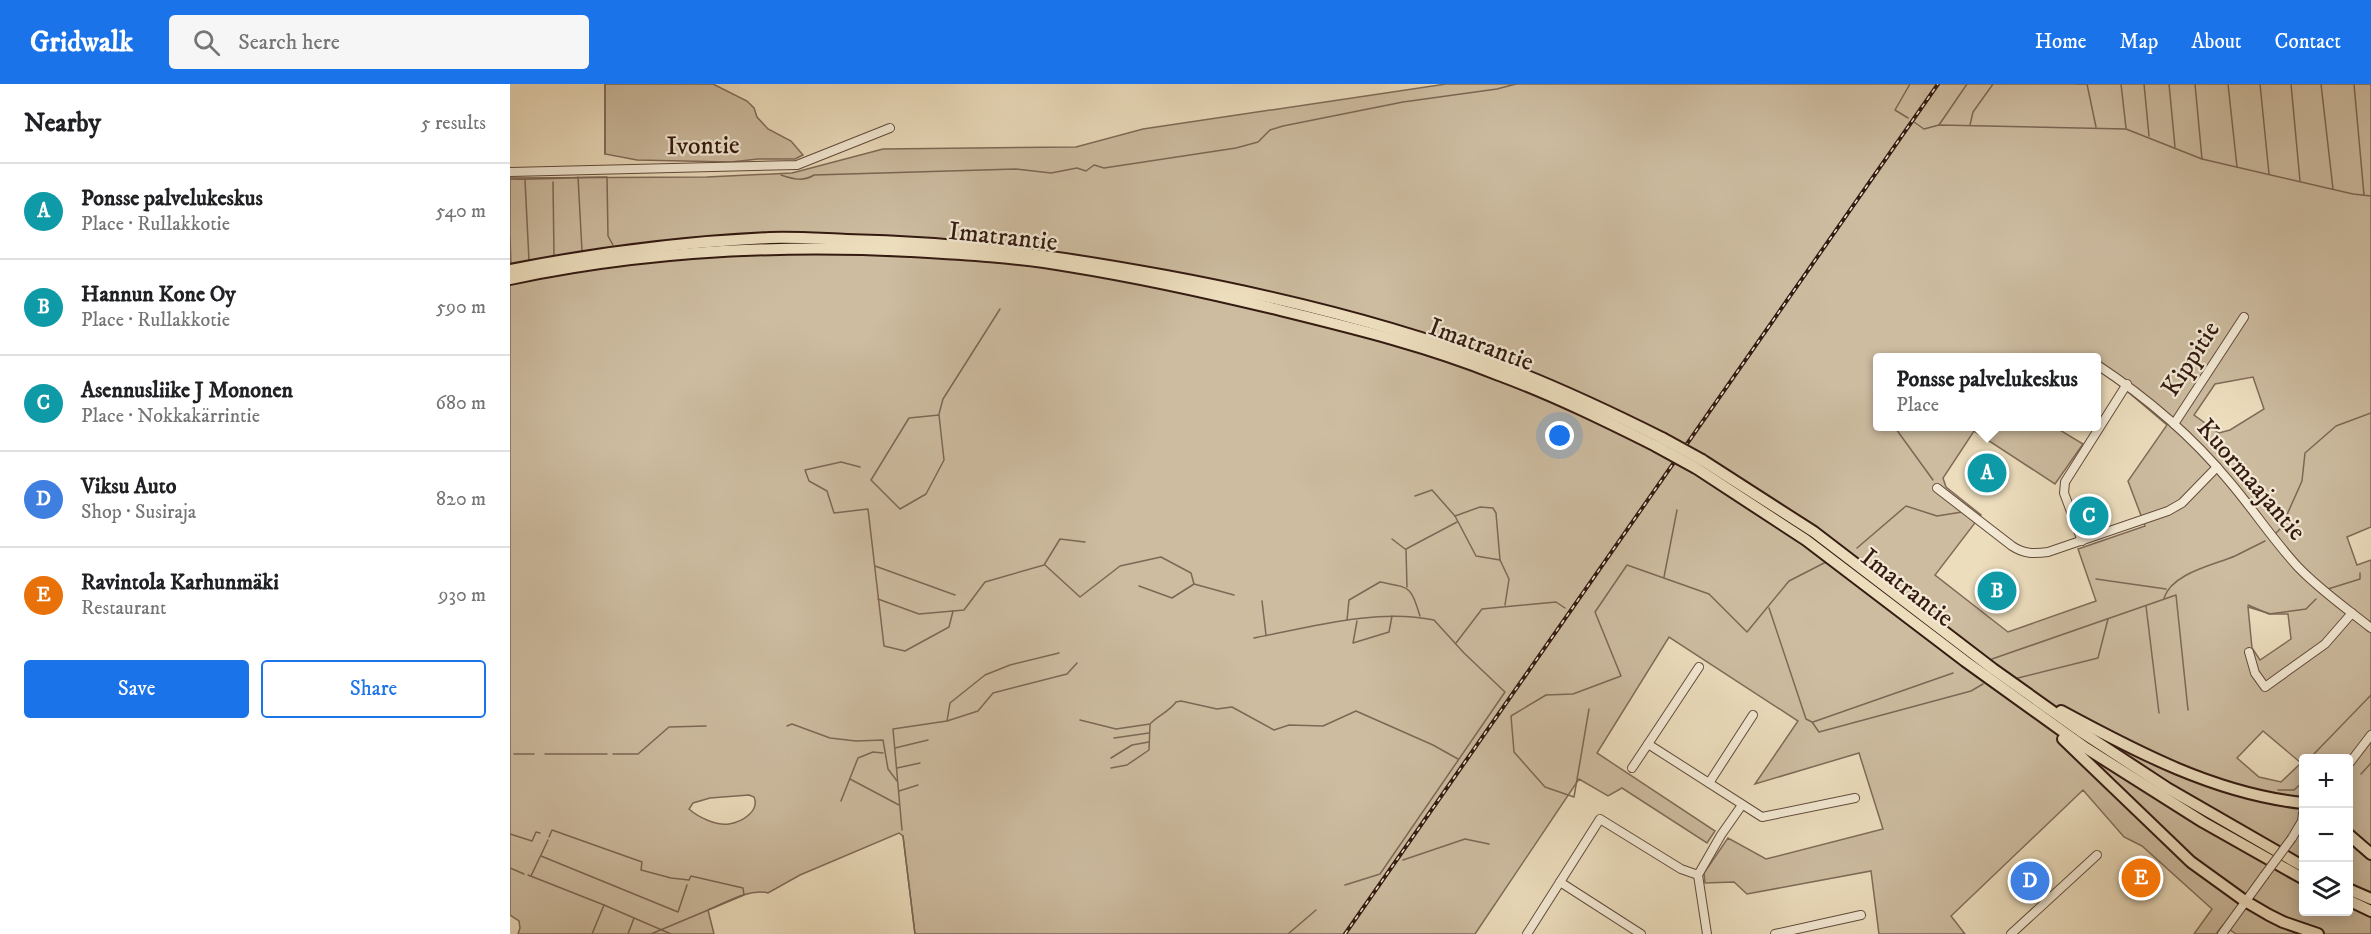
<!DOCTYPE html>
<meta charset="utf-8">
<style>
:root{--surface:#fff;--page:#f6f6f6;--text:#202124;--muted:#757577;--line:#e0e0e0;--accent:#1a73e8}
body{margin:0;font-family:"IM FELL DW Pica",serif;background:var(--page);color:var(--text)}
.controls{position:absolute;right:18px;bottom:18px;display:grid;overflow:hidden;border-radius:6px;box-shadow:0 3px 15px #0003}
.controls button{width:54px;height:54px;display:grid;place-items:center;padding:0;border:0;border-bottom:2px solid var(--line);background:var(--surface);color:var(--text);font:30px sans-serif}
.you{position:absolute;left:1050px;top:352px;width:21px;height:21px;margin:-15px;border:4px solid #fff;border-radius:50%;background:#1a73e8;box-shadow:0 0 0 9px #1a73e833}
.badge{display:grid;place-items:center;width:39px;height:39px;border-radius:50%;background:var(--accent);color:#fff;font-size:20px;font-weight:700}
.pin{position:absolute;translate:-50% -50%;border:3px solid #fff;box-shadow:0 2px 6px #0006}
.popup{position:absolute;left:1363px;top:269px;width:228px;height:78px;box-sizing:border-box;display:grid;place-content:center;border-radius:6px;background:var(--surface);filter:drop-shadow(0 2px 4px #0005);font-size:20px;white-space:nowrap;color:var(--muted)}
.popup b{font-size:22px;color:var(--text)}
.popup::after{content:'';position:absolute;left:50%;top:100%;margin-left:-12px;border:12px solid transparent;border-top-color:var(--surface)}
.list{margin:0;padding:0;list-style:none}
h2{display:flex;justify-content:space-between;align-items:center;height:78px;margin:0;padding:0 24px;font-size:26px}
h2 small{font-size:20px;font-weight:400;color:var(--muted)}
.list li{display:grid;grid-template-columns:39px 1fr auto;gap:18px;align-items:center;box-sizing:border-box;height:96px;padding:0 24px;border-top:2px solid var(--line)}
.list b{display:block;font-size:22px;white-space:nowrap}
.list p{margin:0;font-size:20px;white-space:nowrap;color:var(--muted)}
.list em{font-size:20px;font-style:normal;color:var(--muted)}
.actions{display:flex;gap:12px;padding:18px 24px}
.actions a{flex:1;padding:14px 0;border:2px solid var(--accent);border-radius:6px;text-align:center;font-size:21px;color:var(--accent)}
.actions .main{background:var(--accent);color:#fff}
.icon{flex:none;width:33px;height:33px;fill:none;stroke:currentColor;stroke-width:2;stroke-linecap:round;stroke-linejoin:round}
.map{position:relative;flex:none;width:1861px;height:850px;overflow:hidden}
header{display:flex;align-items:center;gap:36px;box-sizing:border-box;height:84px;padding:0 30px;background:var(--accent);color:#fff}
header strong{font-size:28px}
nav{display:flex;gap:33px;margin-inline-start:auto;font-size:21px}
.search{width:420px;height:54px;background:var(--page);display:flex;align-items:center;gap:15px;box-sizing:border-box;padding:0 21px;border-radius:6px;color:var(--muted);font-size:22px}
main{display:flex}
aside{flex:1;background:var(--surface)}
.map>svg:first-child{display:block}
.green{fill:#cdbca0;stroke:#806b58;stroke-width:1.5;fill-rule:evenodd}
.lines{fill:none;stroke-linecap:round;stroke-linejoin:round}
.stream{stroke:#7d6755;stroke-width:1.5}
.minor-casing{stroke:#624b3c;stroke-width:10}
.highway-casing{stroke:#341a11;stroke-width:14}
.minor{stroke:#f3e9d4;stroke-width:8}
.highway{stroke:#ecddbd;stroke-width:10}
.rail-casing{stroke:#341a11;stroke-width:4}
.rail{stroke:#f3e9d4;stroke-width:1.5;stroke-dasharray:4.5;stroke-linecap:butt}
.minor-bridge-casing{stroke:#624b3c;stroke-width:10;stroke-linecap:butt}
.highway-bridge-casing{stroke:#341a11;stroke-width:14;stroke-linecap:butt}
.minor-bridge{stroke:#f3e9d4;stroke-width:8}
.highway-bridge{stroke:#ecddbd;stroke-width:10}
.labels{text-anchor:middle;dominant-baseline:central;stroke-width:4.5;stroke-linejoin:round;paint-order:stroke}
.street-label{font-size:26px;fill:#341a11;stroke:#f3e9d4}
</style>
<header>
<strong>Gridwalk</strong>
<div class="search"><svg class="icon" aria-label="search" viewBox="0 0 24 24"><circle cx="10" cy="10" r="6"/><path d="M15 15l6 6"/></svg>Search here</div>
<nav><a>Home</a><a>Map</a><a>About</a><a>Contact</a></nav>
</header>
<main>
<aside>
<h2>Nearby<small>5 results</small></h2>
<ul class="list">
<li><span class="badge" style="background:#0f9aa8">A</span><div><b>Ponsse palvelukeskus</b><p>Place · Rullakkotie</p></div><em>540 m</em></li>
<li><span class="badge" style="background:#0f9aa8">B</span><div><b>Hannun Kone Oy</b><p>Place · Rullakkotie</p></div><em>590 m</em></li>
<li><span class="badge" style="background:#0f9aa8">C</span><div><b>Asennusliike J Mononen</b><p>Place · Nokkakärrintie</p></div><em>680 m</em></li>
<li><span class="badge" style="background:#3f7fe0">D</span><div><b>Viksu Auto</b><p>Shop · Susiraja</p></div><em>820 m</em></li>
<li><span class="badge" style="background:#e8710a">E</span><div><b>Ravintola Karhunmäki</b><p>Restaurant</p></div><em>930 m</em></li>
</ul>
<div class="actions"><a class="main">Save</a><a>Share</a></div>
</aside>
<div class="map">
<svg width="1861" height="850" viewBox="0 0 1861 850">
<rect width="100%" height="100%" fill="#ecddbd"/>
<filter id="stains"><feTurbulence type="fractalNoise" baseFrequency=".00333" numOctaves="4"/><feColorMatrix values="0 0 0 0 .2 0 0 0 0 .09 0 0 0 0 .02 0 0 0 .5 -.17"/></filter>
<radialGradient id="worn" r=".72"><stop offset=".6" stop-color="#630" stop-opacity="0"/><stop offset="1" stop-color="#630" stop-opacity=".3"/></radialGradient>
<g class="green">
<polygon points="95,0 203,0 237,17 244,24 247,33 258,45 281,57 293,71 285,75 248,75 221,78 127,76 95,70"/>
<path d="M936 0H1861V443L1837 453 1847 481 1861 476V850H1726L1713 841 1706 850H1684L1702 825 1632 762 1614 753 1573 706 1441 832 1455 850H1369L1361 787 1237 810 1224 798 1195 799 1194 789 1218 754 1256 775 1373 745 1349 669 1245 700 1288 637 1159 553 1087 669 1205 747 1197 759 1112 704 1098 712 1069 695 965 850H405L393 752 389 749 290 791 258 809C239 804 215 819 198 826L204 850H8L10 844 9 837 0 831V94L197 93 282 89 373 65 566 63 633 45ZM1564 270 1569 273 1586 274 1587 285 1612 303 1657 341 1618 397 1635 442 1568 465 1586 517 1498 548 1425 491 1471 431 1436 403 1433 394 1464 347 1545 400 1573 360 1545 343 1368 342V274H1562ZM1743 293 1754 325 1720 346 1709 349 1684 331 1705 300ZM1738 523 1761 530H1778L1781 555 1750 576 1742 564ZM1753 647 1791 679 1771 698 1749 693 1727 674ZM1794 674H1838V828H1794ZM239 711 244 713C250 727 232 738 219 740 206 742 188 733 179 725L183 719 200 714Z"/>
</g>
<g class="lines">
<g class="stream">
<polyline points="95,0 95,70"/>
<polyline points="1567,0 1576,0"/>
<polyline points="1577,0 1586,43"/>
<polyline points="1611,0 1616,44"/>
<polyline points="1634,0 1639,52"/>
<polyline points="1659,0 1665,63"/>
<polyline points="1685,0 1692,75"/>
<polyline points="1718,0 1727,83"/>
<polyline points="1750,0 1759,90"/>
<polyline points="1781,0 1790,97"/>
<polyline points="1811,0 1823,105"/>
<polyline points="1844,0 1854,111"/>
<polyline points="1398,34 1385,26 1400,0"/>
<polyline points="1404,38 1414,45 1429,41 1616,45 1692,75 1843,110 1861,112"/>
<polyline points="1429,41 1457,0"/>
<polyline points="1460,41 1463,28 1483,0"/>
<path d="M271 91C283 95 293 98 304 91L506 85 541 89 567 84 576 87 584 81 594 84 726 64 748 58 760 46 773 42 893 18 987 5 1006 0"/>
<polyline points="68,93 72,167"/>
<path d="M0 95C33 96 65 93 97 93L98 152 103 161"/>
<polyline points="15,96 19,177"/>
<polyline points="43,98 44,172"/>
<polyline points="0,153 1,182"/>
<polyline points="429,330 433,315 490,225"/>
<polygon points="429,331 434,376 416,410 390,425 361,396 399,334"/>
<polyline points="1386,345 1423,396"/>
<polyline points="350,383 331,378 295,386 299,397 317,407 324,429 358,425 374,562 395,567 439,543 443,527"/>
<polyline points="905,412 922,406 945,432 966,472 990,476"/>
<polyline points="945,432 970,423 983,424 986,429 990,476 999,495 995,521"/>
<polyline points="1766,449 1771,444 1792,397 1795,369 1826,342 1861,329"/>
<polyline points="882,455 895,465"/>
<polyline points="1347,464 1396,422 1427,432 1452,428"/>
<polyline points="896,465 947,438"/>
<polyline points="896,465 897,503"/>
<polyline points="535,481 570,513 610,482 651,473 681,489 684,500"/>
<polyline points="365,482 445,511"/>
<polyline points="1154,493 1167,426"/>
<polyline points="1586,495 1656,505"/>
<polyline points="629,502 662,514 684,500 724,511"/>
<polyline points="1818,505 1850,495 1850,489"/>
<path d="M1654 514C1662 489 1704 481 1725 472 1735 467 1745 462 1755 457"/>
<polyline points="368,515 409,530 454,526 475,498 534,481 550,455 575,458"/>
<polyline points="752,517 756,551"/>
<polyline points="1738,521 1759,530 1796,525 1806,515"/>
<polyline points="1636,522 1649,629"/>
<polyline points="1259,524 1296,635 1302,638 1309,648 1461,607 1473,600"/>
<path d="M837 536 839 516 870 498C901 504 900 501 910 532"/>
<polyline points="847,537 843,559 879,548 882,532"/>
<path d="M744 554C800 543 868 524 924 536L954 569 995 608 870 790 835 801"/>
<polyline points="946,559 972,525 1046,518 1055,524"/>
<polyline points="1482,575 1666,511 1678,626"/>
<polyline points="1504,595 1588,574 1598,535"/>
<polyline points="1079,625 1064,713 1035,703 1004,668 1001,632 1036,611 1063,610 1111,592 1085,528 1117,481 1199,510 1237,548 1279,497 1316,478"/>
<path d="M570 636 606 645 640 640C648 631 659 628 666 618L671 617 707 625 722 623 764 646 779 641 813 642 846 627 923 661 948 675"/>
<polyline points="437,637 440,619 475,591 500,581 549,569"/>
<polyline points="1303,638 1443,589"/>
<polyline points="277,642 282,640 320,654 346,657 373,656 378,685 387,697"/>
<polyline points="604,654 639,649"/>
<polyline points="385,664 418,656"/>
<polyline points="4,670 24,670"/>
<polyline points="35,670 97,670"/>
<polyline points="103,670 128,670 159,643 196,642"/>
<polyline points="601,674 622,661 639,658"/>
<polyline points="1804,674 1802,672 1861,611"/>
<polyline points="387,684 410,679"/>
<polyline points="601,684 617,681 639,666 640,641"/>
<polyline points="1851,690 1861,679"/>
<polyline points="340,695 389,721"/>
<polyline points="1768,706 1784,706 1794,697"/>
<polyline points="389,707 408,701"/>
<polyline points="331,717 348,674 363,668 373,669"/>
<polyline points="392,746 383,645 437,637 468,627 483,609 557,590 567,579"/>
<polyline points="0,750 22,757 26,748 30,749"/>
<polyline points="393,752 405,850"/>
<polyline points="39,753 42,746 132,778 131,786 161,794 179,796"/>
<polyline points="31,772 168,828 177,801"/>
<polyline points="893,776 955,755 979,760"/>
<polyline points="0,784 14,790"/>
<polyline points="18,791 94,821 161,850"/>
<polyline points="21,792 38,756"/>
<polyline points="82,850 94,821"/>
<polyline points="118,850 124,834"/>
<polyline points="141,850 234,811 233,804 181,792 179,796"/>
<polyline points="778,850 806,826"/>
</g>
<g class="minor-casing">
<g id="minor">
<polyline points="0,88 287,81 380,44"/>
<path d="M1586 280C1636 313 1681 351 1719 397 1743 425 1763 456 1788 483 1810 506 1836 524 1861 544"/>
<polyline points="1664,340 1734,233"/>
<path d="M1427 404 1502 462C1514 470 1524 470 1538 468L1658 427 1672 419 1707 383"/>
<polyline points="1572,457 1554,409 1555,398 1617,300"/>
<polyline points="1739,568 1745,589 1755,603 1815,560 1842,529"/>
<polyline points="1189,583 1138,660 1252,733 1345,714"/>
<polyline points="1838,681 1861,651"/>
<polyline points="1122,684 1138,660"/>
<polyline points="1199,699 1243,631"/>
<polyline points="1782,754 1792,737 1793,729"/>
<polyline points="1050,798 1131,850"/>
<polyline points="1017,850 1090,735 1171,785 1188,791"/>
<polyline points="1197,850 1188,791 1211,751 1232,721"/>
<polyline points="1265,850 1351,831"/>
<polyline points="1501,850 1587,771"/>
<polyline points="1712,850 1754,792"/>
</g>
</g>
<g class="highway-casing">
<g id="highway">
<path d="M0 186C86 169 172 158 260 154 285 153 311 155 337 156 447 158 548 172 656 192 769 213 881 240 989 281 1045 302 1098 327 1152 354"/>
<path d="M0 195C132 167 265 160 400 167 453 170 507 173 559 182 627 193 696 208 762 224 839 243 915 261 989 291 1043 311 1094 336 1146 362"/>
<polyline points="1192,376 1304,448 1483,585 1570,647 1657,704 1794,783"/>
<polyline points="1186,384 1296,456 1455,577 1576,664 1693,738 1794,795"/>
<path d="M1551 627C1627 668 1706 710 1793 719"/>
<polyline points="1553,655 1681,778 1735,817 1759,831 1773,838 1808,850"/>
<polyline points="1838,750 1861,770"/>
<polyline points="1838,805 1861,815"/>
<polyline points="1838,816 1861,827"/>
</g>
</g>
<use href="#minor" class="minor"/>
<use href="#highway" class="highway"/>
<g class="rail-casing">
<polyline id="rail" points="835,850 1428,0"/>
</g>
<use href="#rail" class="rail"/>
<g class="minor-bridge-casing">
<polyline id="minor-bridge" points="1754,792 1782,754"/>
</g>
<g class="highway-bridge-casing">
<g id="highway-bridge">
<polyline points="1152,354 1192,376"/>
<polyline points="1146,362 1186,384"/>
</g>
</g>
<use href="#minor-bridge" class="minor-bridge"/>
<use href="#highway-bridge" class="highway-bridge"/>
</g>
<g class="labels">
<g class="street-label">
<text transform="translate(193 62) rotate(-1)">Ivontie</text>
<text transform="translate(493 153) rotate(6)">Imatrantie</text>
<text transform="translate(971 261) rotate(20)">Imatrantie</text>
<text transform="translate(1681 275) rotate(-57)">Kippitie</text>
<text transform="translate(1741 396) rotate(49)">Kuormaajantie</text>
<text transform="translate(1397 504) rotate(38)">Imatrantie</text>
</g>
</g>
<rect width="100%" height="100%" filter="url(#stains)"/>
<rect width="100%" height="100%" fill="url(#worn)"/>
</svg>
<div class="controls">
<button>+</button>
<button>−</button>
<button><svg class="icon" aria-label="layers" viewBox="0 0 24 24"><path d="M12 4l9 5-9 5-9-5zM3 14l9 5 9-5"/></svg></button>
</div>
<div class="you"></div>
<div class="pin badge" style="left:1477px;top:389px;background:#0f9aa8">A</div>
<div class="popup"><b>Ponsse palvelukeskus</b>Place</div>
<div class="pin badge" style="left:1487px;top:507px;background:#0f9aa8">B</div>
<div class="pin badge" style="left:1579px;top:432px;background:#0f9aa8">C</div>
<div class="pin badge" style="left:1520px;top:797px;background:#3f7fe0">D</div>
<div class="pin badge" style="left:1631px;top:794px;background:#e8710a">E</div>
</div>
</main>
